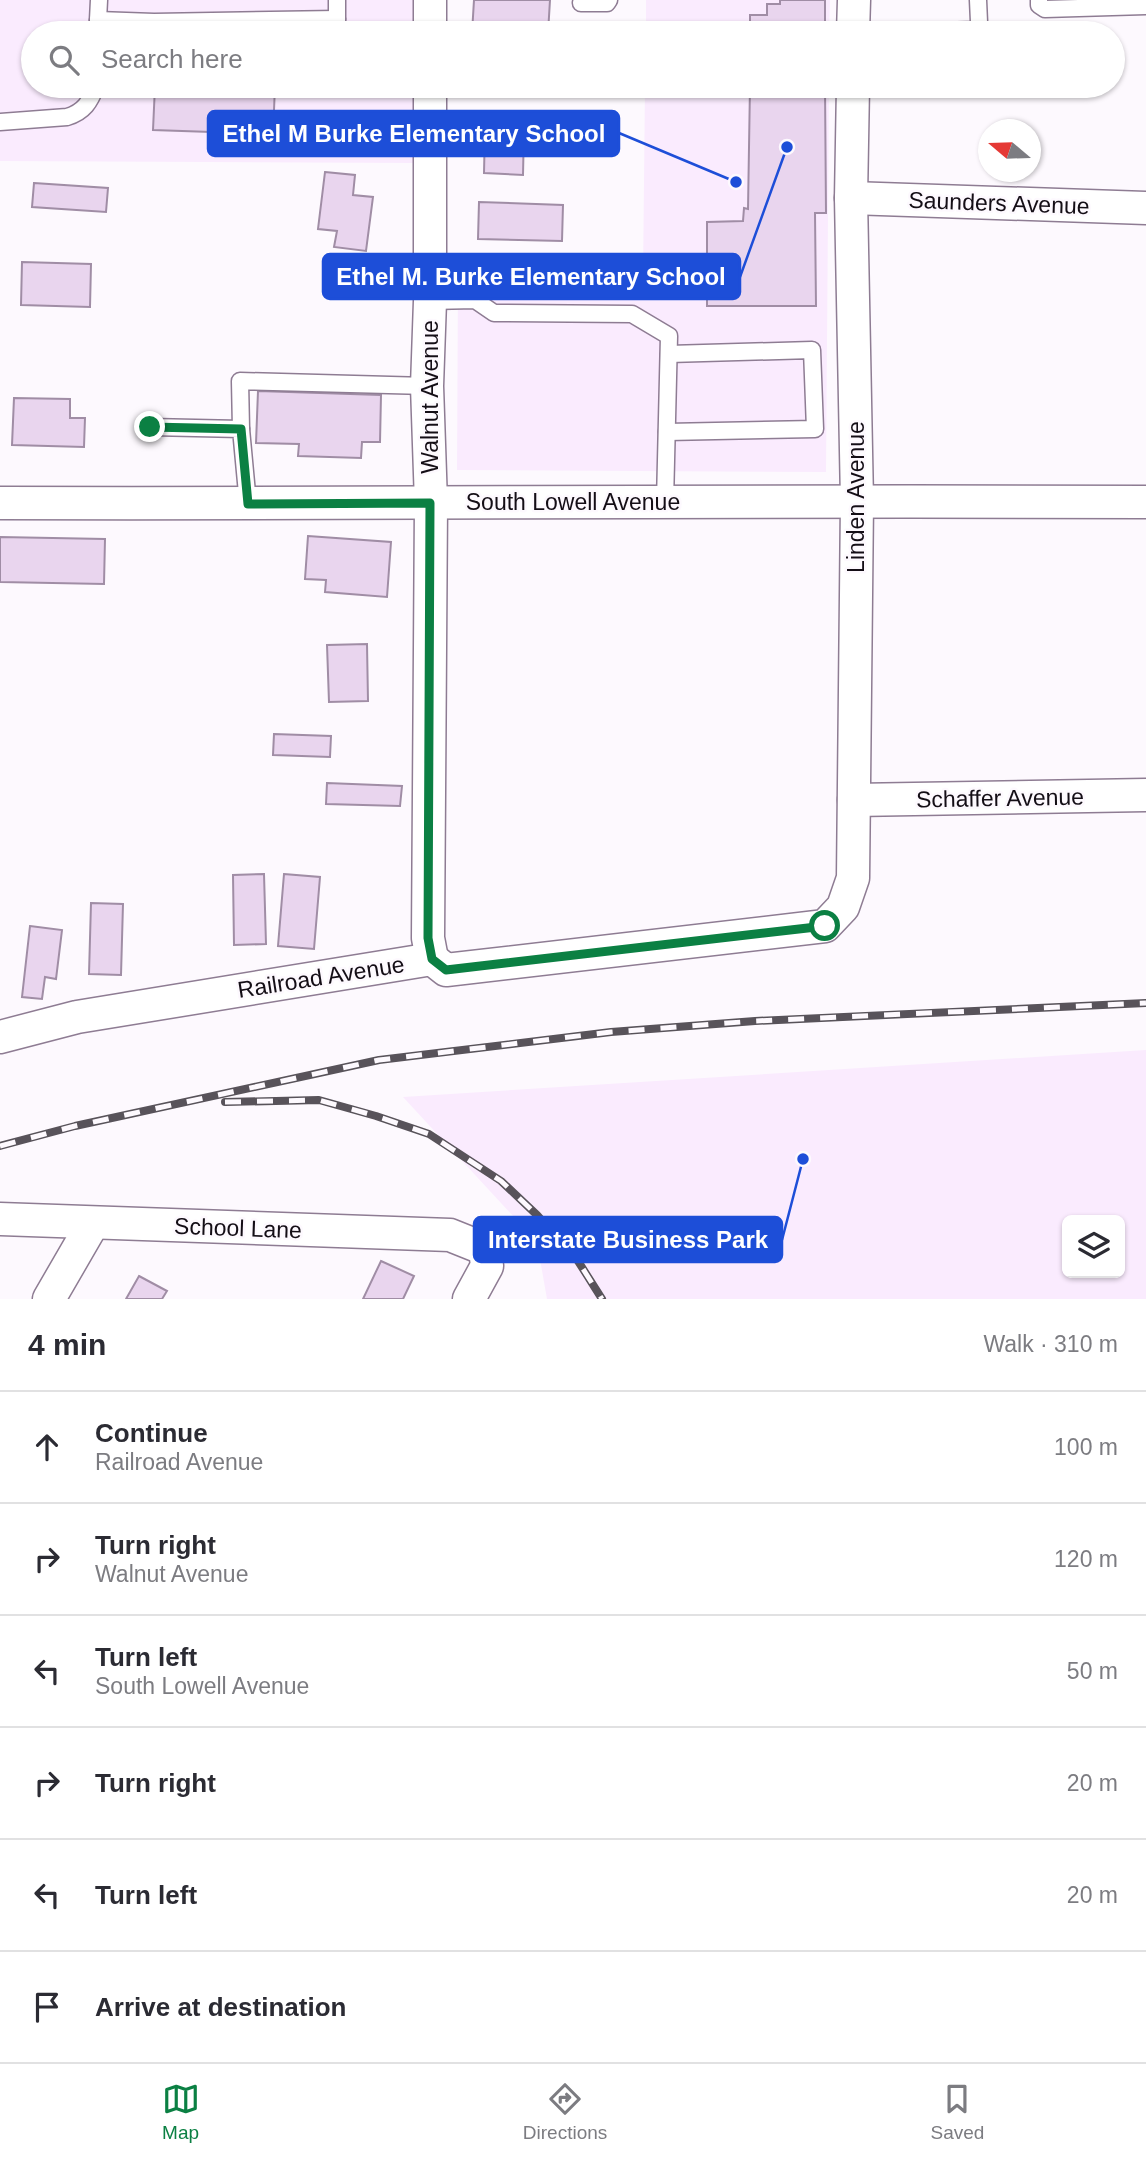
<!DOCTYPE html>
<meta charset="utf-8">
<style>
:root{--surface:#fff;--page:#f7f7f7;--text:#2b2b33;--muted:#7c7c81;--line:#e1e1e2;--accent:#0b8043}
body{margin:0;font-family:Arial,sans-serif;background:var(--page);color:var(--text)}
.controls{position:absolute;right:21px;bottom:21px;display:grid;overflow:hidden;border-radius:10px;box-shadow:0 2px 5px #0004}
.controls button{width:63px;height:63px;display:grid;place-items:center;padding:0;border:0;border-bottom:2px solid var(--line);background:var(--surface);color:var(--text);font:35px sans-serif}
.compass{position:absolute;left:978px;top:119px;width:63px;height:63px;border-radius:50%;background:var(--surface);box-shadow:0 2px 5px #0004;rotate:289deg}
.stop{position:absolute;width:21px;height:21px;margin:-16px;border:5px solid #0b8043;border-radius:50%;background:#fff}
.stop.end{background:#0b8043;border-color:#fff;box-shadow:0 2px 7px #0008}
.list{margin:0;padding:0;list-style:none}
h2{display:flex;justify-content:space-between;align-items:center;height:91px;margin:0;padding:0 28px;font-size:30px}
h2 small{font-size:23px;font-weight:400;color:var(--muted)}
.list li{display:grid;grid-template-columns:46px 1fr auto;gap:21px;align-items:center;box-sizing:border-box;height:112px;padding:0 28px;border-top:2px solid var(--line)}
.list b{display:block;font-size:26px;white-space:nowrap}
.list p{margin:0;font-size:23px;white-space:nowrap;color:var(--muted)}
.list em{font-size:23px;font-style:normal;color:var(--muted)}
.icon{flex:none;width:38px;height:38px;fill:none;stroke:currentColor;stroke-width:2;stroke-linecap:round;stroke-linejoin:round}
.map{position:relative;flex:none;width:1146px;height:1299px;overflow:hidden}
.search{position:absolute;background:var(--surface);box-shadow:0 2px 5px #0004;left:21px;right:21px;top:21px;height:77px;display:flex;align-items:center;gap:18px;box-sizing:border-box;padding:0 24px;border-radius:38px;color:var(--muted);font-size:26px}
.sheet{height:763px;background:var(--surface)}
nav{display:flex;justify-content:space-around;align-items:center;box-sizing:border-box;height:98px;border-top:2px solid var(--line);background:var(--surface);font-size:19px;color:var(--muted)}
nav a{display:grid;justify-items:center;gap:4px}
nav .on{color:var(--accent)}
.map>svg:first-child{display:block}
.built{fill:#faebfe;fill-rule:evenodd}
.building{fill:#e9d5ee;stroke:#a08da5;stroke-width:2}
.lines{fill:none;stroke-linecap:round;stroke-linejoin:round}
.service-casing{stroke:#8e7c93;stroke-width:19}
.minor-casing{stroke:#8e7c93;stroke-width:35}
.service{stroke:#fff;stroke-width:16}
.minor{stroke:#fff;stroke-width:32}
.rail-casing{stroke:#58535a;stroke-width:8}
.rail{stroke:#fdf9fe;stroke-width:5;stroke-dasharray:16;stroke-linecap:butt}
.route{stroke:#0b8043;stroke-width:9}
.labels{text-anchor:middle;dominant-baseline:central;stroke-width:5;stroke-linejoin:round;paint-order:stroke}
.street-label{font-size:23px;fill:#140e16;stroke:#fdf9fe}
.leader{fill:none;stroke:#1d4ed8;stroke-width:2.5}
.callout-dot{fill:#1d4ed8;stroke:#fdf9fe;stroke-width:2.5}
.callout{fill:#1d4ed8;stroke:#1d4ed8;stroke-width:2.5}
.callout-label{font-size:24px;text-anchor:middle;font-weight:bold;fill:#fff}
</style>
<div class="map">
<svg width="1146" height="1299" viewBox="0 0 1146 1299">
<rect width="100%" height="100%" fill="#fdf9fe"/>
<g class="built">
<polygon points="0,0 418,0 418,33 33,33 33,86 417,86 416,163 0,161"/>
<polygon points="646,0 830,0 829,33 646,33"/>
<polygon points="645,86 829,86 826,472 457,470 458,279 643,279"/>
<path d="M1146 1050V1299H547L537 1242 403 1097ZM1120 1220V1273H1067V1220Z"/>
</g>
<g class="building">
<polygon points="474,0 550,0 548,33 472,33"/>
<polygon points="780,0 825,0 825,33 750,33 750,15 767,15 767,4 780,4"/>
<polygon points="155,86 275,86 273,134 153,130"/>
<polygon points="750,86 825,86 826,213 815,213 816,306 707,306 707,222 743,221 744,208 748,209"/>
<polygon points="485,127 524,128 523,175 484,173"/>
<polygon points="325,172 355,175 353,195 373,197 366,251 334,247 337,231 318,229"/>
<polygon points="34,183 108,188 106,212 32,207"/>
<polygon points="479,202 563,205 562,241 478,239"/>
<polygon points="22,262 91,264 90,307 21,305"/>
<polygon points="258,391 381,395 380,442 362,442 361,458 298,456 299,444 256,443"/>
<polygon points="14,398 70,399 70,418 85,418 84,447 12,445"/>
<polygon points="308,536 391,542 387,597 325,592 326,580 305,579"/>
<polygon points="0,537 105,539 104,584 0,582"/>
<polygon points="367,644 368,701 329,702 327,645"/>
<polygon points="274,734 331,736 330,757 273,755"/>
<polygon points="327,783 402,786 400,806 326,804"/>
<polygon points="264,874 266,944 234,945 233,875"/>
<polygon points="284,874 320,877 314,949 278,946"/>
<polygon points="91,903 123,904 121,975 89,974"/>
<polygon points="30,926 62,930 56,979 45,977 42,999 22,997"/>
<polygon points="381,1261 414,1276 403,1299 363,1299"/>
<polygon points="139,1276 167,1291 162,1299 126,1299"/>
</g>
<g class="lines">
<g class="service-casing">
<g id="service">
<polyline points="1039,0 1039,5 1045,9 1146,6"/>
<polyline points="581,3 607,3 609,0"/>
<polyline points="98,20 99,0"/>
<polyline points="98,33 98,20 154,22 337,19"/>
<polyline points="337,33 337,0"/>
<polyline points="862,33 976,30 979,22 978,0"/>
<path d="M0 122 67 117C84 112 90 102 96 86"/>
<polyline points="430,301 475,300 494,313 632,314 669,336 665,502"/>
<polyline points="150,427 241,429 248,504"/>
<polyline points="241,429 240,381 427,386"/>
<polyline points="667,432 815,429 812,350 669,354"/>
</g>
</g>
<g class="minor-casing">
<g id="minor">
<polyline points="430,33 430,0"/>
<polyline points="853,33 854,0"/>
<polyline points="430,86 430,301 427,386 431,503 428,938 432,959"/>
<polyline points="851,198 1146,208"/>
<path d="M0 503C382 504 764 500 1146 502"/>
<polyline points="854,800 1146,795"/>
<polyline points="0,1037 77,1017 432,959 446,970 825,926 843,907 853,878 857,501 851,198 853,86"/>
<polyline points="0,1219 450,1235 485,1249 487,1266 469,1299"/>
<polyline points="49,1299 93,1223"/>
</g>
</g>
<use href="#service" class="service"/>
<use href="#minor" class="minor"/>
<g class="rail-casing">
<g id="rail">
<polyline points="225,1102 319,1100 376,1116 429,1134 501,1181 537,1215 578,1261 602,1299"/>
<polyline points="0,1146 75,1126 379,1060 611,1032 755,1021 1146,1003"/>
</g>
</g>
<use href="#rail" class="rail"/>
</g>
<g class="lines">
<polyline class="route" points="150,427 241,429 248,504 430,503 428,938 432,959 446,970 825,926"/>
</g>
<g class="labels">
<g class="street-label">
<text transform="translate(999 203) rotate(2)">Saunders Avenue</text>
<text transform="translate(430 397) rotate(-90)">Walnut Avenue</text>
<text transform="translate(856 497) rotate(-90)">Linden Avenue</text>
<text x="573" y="502">South Lowell Avenue</text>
<text transform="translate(1000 798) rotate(-1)">Schaffer Avenue</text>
<text transform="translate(321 977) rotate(-9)">Railroad Avenue</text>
<text transform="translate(238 1228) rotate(2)">School Lane</text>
</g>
</g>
<path class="leader" d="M736 182L619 133M787 147L740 277M803 1159L782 1240"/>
<g class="callout-dot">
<circle cx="736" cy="182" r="7"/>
<circle cx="787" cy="147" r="7"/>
<circle cx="803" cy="1159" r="7"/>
</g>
<g class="callout">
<rect x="208" y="111" width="411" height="45" rx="7"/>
<rect x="323" y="254" width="417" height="45" rx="7"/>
<rect x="474" y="1217" width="308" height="45" rx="7"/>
</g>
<g class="callout-label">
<text x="414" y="142">Ethel M Burke Elementary School</text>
<text x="531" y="285">Ethel M. Burke Elementary School</text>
<text x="628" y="1248">Interstate Business Park</text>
</g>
</svg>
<div class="controls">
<button><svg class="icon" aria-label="layers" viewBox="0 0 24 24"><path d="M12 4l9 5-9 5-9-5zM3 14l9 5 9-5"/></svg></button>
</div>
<svg class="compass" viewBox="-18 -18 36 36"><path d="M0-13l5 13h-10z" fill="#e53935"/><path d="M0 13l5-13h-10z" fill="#7c7c81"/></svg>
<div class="stop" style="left:825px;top:926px"></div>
<div class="stop end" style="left:150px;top:427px"></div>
<div class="search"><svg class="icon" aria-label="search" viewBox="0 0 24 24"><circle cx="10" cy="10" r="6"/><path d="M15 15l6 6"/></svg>Search here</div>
</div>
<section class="sheet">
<h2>4 min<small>Walk · 310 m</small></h2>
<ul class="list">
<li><svg class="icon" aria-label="ahead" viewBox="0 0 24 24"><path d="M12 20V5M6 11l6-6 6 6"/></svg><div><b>Continue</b><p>Railroad Avenue</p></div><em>100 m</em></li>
<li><svg class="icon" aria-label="right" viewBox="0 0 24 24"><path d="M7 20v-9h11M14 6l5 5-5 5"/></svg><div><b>Turn right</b><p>Walnut Avenue</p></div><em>120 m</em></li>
<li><svg class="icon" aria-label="left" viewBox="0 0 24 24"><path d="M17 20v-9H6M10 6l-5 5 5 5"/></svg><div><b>Turn left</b><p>South Lowell Avenue</p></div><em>50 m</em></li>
<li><svg class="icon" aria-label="right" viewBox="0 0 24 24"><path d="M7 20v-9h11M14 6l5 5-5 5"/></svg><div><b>Turn right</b></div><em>20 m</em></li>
<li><svg class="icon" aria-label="left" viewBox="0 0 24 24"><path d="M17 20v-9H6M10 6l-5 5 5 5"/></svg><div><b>Turn left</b></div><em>20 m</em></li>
<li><svg class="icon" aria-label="arrive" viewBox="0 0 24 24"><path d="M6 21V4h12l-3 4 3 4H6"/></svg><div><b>Arrive at destination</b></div></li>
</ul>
</section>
<nav>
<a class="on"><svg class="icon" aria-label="map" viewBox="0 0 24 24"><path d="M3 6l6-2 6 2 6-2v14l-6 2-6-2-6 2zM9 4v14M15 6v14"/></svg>Map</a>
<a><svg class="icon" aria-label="directions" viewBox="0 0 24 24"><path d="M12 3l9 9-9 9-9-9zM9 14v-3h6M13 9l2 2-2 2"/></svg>Directions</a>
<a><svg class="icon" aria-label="saved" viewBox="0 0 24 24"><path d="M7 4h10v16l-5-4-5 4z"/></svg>Saved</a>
</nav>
